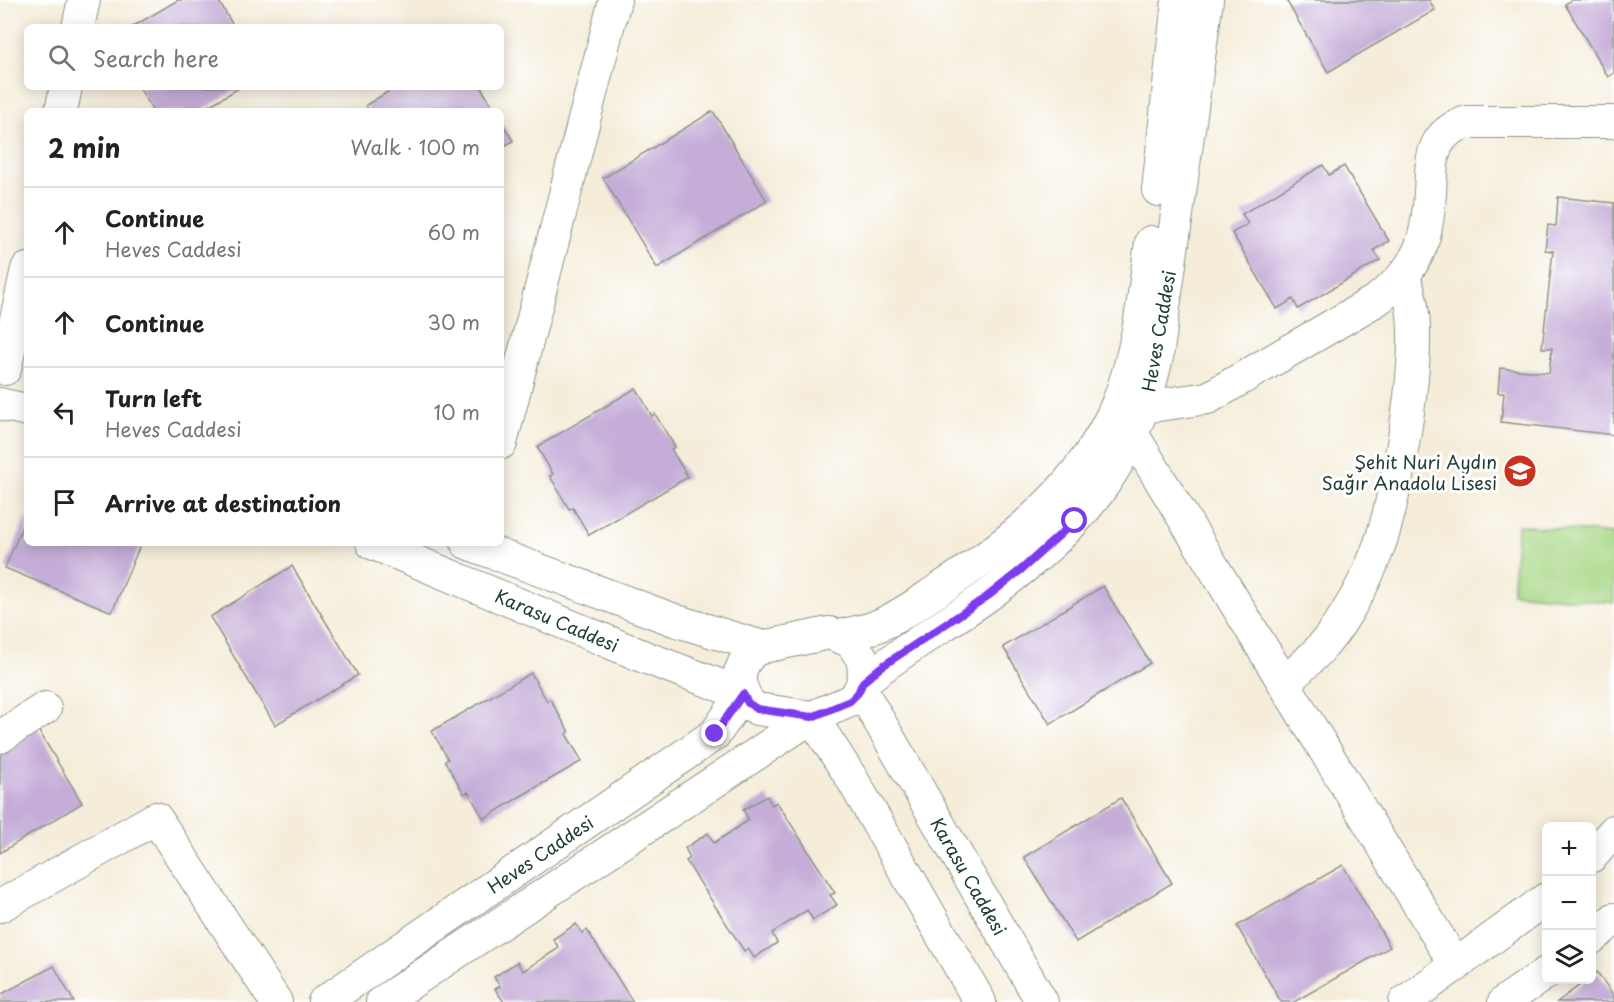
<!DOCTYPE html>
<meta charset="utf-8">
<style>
:root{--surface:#fff;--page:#f6f6f6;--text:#222;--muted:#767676;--line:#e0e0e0}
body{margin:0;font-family:"Playpen Sans",sans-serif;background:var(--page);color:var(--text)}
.controls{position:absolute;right:18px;bottom:18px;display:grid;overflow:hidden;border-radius:9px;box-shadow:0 3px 15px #0003}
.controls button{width:54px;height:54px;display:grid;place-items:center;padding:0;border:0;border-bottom:2px solid var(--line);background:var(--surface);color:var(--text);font:30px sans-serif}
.stop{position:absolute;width:18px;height:18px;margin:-14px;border:4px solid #7c3aed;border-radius:50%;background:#fff}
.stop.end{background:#7c3aed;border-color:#fff;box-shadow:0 2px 6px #0008}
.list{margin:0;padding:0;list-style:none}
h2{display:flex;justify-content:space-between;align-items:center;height:78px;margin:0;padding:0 24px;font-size:26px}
h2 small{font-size:20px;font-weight:400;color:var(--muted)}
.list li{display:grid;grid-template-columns:39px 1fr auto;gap:18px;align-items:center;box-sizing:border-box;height:90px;padding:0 24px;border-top:2px solid var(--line)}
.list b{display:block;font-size:22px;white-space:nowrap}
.list p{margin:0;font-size:20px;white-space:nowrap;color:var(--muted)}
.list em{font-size:20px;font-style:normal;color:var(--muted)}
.icon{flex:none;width:33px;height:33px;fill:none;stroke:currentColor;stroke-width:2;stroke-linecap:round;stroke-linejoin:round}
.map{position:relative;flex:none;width:1614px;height:1002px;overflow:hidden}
.search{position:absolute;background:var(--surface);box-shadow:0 3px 15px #0003;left:24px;top:24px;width:480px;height:66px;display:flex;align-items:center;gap:15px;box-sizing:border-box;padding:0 21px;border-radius:9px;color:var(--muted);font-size:22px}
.panel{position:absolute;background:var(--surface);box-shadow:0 3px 15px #0003;left:24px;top:108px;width:480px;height:438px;border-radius:9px}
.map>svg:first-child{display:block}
.green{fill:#a7d786;stroke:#638a5d;stroke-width:1.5}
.building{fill:#c5add8}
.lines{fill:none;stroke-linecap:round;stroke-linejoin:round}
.minor-casing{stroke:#8a9587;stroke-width:34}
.minor{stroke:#fff;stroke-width:32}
.route{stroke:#7c3aed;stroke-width:8}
.labels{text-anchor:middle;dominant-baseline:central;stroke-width:6;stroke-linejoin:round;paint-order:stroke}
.street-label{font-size:18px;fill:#1f3d34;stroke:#fff}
.poi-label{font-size:18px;fill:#1f3d34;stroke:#fff;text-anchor:end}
</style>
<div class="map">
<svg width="1614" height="1002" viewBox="0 0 1614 1002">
<rect width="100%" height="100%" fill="#fff"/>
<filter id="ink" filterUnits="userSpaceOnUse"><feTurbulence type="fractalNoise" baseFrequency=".0167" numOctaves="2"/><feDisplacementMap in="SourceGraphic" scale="12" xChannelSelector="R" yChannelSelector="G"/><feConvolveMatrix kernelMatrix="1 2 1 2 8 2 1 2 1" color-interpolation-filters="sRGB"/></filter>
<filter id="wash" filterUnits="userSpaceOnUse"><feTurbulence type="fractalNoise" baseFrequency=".008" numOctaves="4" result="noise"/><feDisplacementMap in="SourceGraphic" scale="24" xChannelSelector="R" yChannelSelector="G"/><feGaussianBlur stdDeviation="1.35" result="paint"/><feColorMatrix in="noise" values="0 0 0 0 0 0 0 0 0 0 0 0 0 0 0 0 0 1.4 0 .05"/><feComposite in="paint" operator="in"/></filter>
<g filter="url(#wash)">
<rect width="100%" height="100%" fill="#f5edda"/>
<polygon class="green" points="1518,525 1614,534 1614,603 1512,593"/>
<g id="blocks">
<g class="building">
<polygon points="178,0 218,0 234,27 132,27"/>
<polygon points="1286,0 1429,0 1435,10 1328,72"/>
<polygon points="1572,0 1614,0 1614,73 1608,77 1565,4"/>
<polygon points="139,87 241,87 200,111 153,111"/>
<polygon points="396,87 481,87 495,111 369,111 366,105"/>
<polygon points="713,111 767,201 657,268 603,178"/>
<polygon points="501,121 513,141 501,148"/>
<polygon points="1323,165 1329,175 1344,166 1389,241 1374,250 1380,260 1298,309 1293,299 1277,309 1232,233 1248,224 1242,214"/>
<polygon points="1558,197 1614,203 1614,435 1501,422 1504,393 1498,393 1500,368 1549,373 1552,348 1542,348 1553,251 1545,250 1548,225 1556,226"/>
<polygon points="636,388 652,416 655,414 675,447 671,449 688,477 589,535 573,508 569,509 550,476 553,474 537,447"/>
<polygon points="27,515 27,543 141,543 112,612 5,568"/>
<polygon points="292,566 358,675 275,725 210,617"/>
<polygon points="1103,586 1150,663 1050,724 1003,647"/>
<polygon points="531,673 547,701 550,699 569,732 566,734 582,761 521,796 484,819 468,792 464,794 445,761 448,759 432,731"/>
<polygon points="36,726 82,803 0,853 0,748"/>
<polygon points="767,796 772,805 777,802 835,893 830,895 837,905 813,920 807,910 772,933 777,943 754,958 748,948 744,951 686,861 690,858 685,848 708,833 714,843 749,820 743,810"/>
<polygon points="1121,798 1172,883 1076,942 1024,857"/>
<polygon points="1343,865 1390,947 1294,1002 1281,1002 1237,926"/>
<polygon points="576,924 582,933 587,930 633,1002 504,1002 495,989 500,986 494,977 517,962 523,971 559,948 553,939"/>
<polygon points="54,966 74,1002 0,1002 0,995"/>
<polygon points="1597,972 1614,996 1614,1002 1557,1002 1587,980 1592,980 1592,976"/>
</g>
</g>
</g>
<g filter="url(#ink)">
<use href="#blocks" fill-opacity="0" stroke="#8a9587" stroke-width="1.5"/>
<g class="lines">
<g class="minor-casing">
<g id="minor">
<polyline points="78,27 84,0"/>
<polyline points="61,111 66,87"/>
<polyline points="1158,190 1178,0"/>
<polyline points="5,369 27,269"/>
<polyline points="0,404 27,410"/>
<path d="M1144 407 1208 398 1378 299C1397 284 1412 269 1421 246 1427 229 1429 210 1430 192 1432 158 1430 134 1467 122H1614"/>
<polyline points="1133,435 1456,966"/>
<polyline points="501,443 615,0"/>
<polyline points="467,543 677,621 763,647"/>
<polygon points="829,633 850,641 862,658 864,670 863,682 858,693 850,701 812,717 757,709 748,703 740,684 740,672 745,661 752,652 763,647"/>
<path d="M840 636C851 633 864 631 875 627 898 618 918 603 938 590 1011 543 1084 485 1118 402 1138 352 1144 295 1151 242"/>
<path d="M863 682C902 650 946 625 987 596 1078 530 1133 469 1157 357L1207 0"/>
<path d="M1284 683C1311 659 1328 644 1347 612 1360 591 1371 569 1379 546 1388 522 1393 496 1398 471 1407 425 1415 376 1414 330 1414 311 1410 293 1404 276"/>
<polyline points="860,688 1042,1002"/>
<polyline points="0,737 45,708"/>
<polyline points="1592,856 1614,831"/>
<polyline points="0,906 156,818 276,1002"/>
<polyline points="1592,938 1614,919"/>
<polyline points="324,1002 715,734 743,694 647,658 372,543"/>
<polyline points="382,1002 812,717 852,779 980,1002"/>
<polyline points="1405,1002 1546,899"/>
<polyline points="1504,1002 1546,973"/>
</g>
</g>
<use href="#minor" class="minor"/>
</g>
</g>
<g class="lines" filter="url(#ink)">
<polyline class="route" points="715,734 743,694 748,703 757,709 812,717 850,701 858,693 863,682 881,667 988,596 1022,569 1075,521"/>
</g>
<defs>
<g id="school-disc" transform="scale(1.725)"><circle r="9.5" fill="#c8321e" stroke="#fff"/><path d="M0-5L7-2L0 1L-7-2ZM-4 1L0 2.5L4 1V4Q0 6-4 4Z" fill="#fff"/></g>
</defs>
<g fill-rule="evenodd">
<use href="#school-disc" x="1520" y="471"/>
</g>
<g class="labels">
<g class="street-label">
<text transform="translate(1158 331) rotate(-80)">Heves Caddesi</text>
<text transform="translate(557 620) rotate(23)">Karasu Caddesi</text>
<text transform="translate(540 854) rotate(-34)">Heves Caddesi</text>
<text transform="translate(969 876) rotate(60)">Karasu Caddesi</text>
</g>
<g class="poi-label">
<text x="1497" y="461">Şehit Nuri Aydın<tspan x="1497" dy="21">Sağır Anadolu Lisesi</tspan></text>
</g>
</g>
</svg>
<div class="controls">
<button>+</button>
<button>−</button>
<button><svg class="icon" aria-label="layers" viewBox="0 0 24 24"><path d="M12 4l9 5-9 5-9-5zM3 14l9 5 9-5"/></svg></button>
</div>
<div class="stop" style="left:1075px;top:521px"></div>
<div class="stop end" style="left:715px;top:734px"></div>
<div class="search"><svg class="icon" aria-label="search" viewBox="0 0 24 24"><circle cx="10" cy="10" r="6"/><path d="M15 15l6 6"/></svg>Search here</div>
<section class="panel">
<h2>2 min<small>Walk · 100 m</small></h2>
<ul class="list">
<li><svg class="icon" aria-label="ahead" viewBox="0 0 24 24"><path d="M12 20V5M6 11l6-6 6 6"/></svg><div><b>Continue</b><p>Heves Caddesi</p></div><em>60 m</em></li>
<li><svg class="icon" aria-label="ahead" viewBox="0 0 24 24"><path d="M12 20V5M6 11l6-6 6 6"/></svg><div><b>Continue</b></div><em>30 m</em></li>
<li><svg class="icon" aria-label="left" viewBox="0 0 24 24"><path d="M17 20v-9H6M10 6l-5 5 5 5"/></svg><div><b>Turn left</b><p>Heves Caddesi</p></div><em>10 m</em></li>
<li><svg class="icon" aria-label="arrive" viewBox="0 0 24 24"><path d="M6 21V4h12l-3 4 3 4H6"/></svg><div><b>Arrive at destination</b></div></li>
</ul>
</section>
</div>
